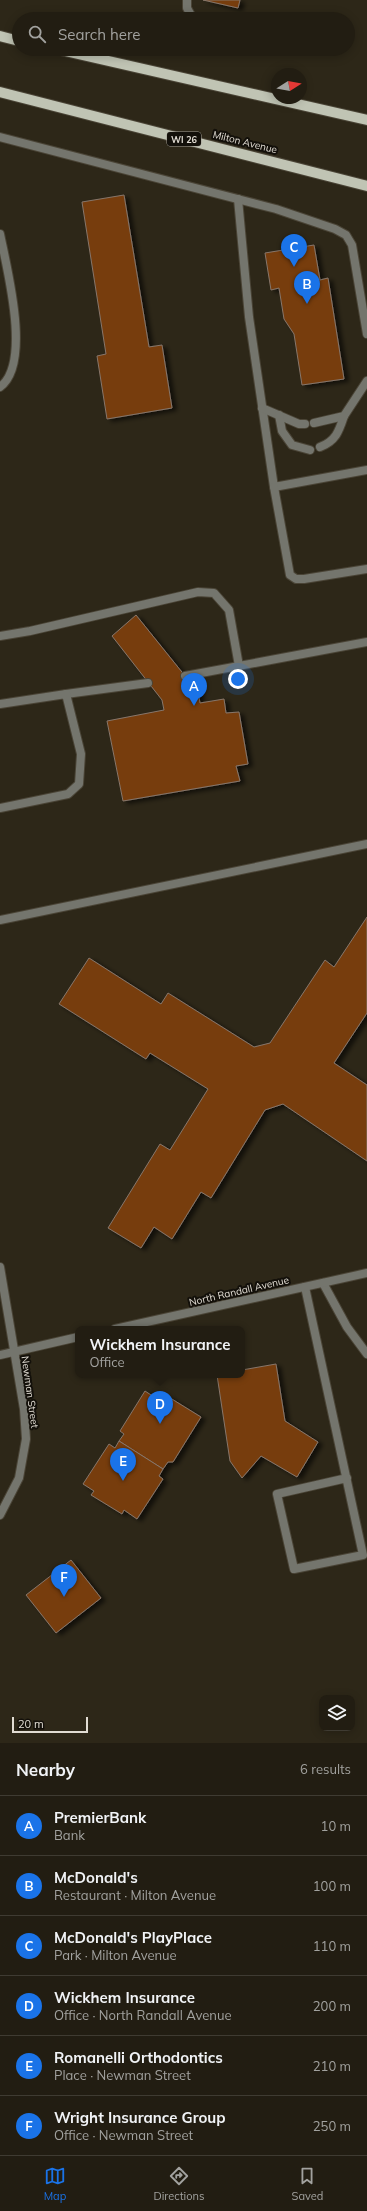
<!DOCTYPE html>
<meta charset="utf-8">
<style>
:root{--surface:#221d12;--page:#2a261b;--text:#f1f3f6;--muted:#a2a29f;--line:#3f3b32;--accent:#1a73e8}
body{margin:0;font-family:Mulish,sans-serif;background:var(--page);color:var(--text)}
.controls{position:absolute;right:12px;bottom:12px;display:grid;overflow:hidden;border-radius:8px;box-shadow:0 2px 10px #0003}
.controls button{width:36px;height:36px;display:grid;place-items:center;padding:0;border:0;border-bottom:1px solid var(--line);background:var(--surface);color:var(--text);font:20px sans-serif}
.compass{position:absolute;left:271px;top:68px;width:36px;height:36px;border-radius:50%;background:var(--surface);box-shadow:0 2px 10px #0003;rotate:79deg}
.scale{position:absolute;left:12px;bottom:10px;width:76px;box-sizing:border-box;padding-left:4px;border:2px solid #e1dcd3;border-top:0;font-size:11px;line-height:14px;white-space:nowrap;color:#e1dcd3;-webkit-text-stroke:3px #13100a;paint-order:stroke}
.you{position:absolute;left:238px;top:679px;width:14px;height:14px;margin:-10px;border:3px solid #fff;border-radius:50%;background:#1a73e8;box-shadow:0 0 0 6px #1a73e833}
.badge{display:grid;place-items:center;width:26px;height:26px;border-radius:50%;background:var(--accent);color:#fff;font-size:13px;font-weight:700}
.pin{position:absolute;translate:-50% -33px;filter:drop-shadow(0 1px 2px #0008)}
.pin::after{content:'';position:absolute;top:21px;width:14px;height:12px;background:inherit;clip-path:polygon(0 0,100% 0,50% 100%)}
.popup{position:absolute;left:75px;top:1326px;width:170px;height:52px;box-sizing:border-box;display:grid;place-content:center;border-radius:8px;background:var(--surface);filter:drop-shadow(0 1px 3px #0005);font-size:13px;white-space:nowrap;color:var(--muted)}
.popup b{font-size:15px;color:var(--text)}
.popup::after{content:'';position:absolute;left:50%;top:100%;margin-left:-8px;border:8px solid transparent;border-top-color:var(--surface)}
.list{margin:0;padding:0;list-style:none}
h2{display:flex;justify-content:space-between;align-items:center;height:52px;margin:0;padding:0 16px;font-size:17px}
h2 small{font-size:13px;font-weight:400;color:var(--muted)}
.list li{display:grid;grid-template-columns:26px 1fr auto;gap:12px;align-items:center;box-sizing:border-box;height:60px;padding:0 16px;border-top:1px solid var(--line)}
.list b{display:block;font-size:15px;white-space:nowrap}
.list p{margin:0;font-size:13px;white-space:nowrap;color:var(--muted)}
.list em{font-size:13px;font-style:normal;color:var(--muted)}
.icon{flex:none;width:22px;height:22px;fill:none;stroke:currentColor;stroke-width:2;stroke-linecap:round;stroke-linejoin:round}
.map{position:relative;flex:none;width:367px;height:1743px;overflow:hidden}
.search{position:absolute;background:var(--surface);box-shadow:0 2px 10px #0003;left:12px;right:12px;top:12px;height:44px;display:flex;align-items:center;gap:10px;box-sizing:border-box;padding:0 14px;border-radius:22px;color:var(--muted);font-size:15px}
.sheet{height:412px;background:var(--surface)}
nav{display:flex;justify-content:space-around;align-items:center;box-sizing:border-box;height:56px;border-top:1px solid var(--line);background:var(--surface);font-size:11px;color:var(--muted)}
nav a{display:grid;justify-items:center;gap:2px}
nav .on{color:var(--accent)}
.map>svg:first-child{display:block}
.building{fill:#773e0d;stroke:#87766b;filter:url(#shadow)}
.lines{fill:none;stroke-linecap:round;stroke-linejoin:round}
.service-casing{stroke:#4a4436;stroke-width:10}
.minor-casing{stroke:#4a4436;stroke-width:10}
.tertiary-casing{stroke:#4a4436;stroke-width:10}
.primary-casing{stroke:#4a4436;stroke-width:12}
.service{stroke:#74756d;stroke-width:8}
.minor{stroke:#74756d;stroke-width:8}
.tertiary{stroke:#74756d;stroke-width:8}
.primary{stroke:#c0c4b4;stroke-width:10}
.labels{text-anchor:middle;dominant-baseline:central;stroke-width:4;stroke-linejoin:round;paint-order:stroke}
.shield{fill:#13100a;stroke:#a39f97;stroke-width:1}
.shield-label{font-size:9px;font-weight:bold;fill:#e1dcd3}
.street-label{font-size:10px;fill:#e1dcd3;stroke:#13100a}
</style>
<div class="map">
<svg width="367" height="1743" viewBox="0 0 367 1743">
<defs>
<filter id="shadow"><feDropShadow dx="4.5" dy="2.5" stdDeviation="2" flood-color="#0009"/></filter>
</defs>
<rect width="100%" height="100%" fill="#2d2718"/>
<g class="building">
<polygon points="203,0 240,0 238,8"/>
<polygon points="124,195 149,347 162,345 172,408 107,419 97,356 106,354 82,202"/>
<polygon points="314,245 320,280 328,278 344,379 302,385 294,334 284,319 279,288 271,290 265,253"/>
<polygon points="136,615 198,692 200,703 224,699 226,713 239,712 248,764 236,766 240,781 123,801 107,721 164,710 162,700 112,636"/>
<polygon points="367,917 367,1013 334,1063 367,1085 367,1161 283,1104 265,1110 211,1198 201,1192 172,1239 154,1227 141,1248 108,1228 160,1144 170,1150 208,1089 150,1053 146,1059 59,1004 89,958 161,1004 168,993 254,1047 270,1043 325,960 334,967"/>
<polygon points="276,1364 285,1421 318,1442 297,1477 261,1456 242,1478 230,1461 217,1375 242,1375 242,1370"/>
<polygon points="145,1391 163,1403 167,1396 201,1417 173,1462 168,1462 163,1469 119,1441 124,1434 120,1431"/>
<polygon points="119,1441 163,1469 159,1476 163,1479 137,1519 124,1510 122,1514 91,1495 94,1491 83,1484 109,1444 115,1448"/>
<polygon points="71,1560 101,1598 56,1633 26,1595"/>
</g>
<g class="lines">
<g class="service-casing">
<g id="service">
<polyline points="187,0 187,8 193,19"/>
<polyline points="0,137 276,209 335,229 346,235 352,245 367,334"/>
<polyline points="238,199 249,317 274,487 367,470"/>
<path d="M0 234C7 269 32 364 0 387"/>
<polyline points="262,408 299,424 305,424"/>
<polyline points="279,415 282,431 292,445 310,450"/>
<polyline points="314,423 344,416 367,381"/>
<path d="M320 447C336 441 339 431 344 416"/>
<polyline points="274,487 290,575 296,579 304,579 367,569"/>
<polyline points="0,636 30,631 198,592 214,593 229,610 239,666"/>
<polyline points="185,676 367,642"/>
<polyline points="66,694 148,683"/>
<polyline points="0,704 66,694 81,754 79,784 68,794 0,808"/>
<polyline points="0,920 367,844"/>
<polyline points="323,1283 347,1327 367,1354"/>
<polyline points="305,1287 363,1555 294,1569 277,1494 347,1478"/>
</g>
</g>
<g class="minor-casing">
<polyline id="minor" points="0,1267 24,1409 26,1439 19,1478 0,1515"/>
</g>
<g class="tertiary-casing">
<g id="tertiary">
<polyline points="115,1329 367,1273"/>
<polyline points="0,1355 78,1337"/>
</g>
</g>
<g class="primary-casing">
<g id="primary">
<polyline points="0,36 19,41"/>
<polyline points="56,49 367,120"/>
<polyline points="0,92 367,186"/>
</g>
</g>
<use href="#service" class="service"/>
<use href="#minor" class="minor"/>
<use href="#tertiary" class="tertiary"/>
<use href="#primary" class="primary"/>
</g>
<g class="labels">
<rect class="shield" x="167" y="132" width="34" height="14" rx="3"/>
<g class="shield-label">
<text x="184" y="139">WI 26</text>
</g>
<g class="street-label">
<text transform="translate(245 142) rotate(14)">Milton Avenue</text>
<text transform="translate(239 1291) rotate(-13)">North Randall Avenue</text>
<text transform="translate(30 1392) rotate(82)">Newman Street</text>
</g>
</g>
</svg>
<div class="controls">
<button><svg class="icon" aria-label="layers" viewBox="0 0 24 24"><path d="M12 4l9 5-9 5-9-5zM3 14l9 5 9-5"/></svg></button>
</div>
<svg class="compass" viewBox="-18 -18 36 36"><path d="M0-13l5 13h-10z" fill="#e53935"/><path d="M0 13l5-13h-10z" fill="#a2a29f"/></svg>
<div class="scale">20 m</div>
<div class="you"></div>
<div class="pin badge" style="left:194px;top:706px">A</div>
<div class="pin badge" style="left:307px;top:304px">B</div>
<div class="pin badge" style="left:294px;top:267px">C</div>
<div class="pin badge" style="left:160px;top:1424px">D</div>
<div class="popup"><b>Wickhem Insurance</b>Office</div>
<div class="pin badge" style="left:123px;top:1481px">E</div>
<div class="pin badge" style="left:64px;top:1597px">F</div>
<div class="search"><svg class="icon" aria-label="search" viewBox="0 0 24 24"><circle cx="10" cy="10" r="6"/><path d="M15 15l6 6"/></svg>Search here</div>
</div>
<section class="sheet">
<h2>Nearby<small>6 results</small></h2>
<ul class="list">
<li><span class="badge">A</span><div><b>PremierBank</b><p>Bank</p></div><em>10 m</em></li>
<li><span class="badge">B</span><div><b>McDonald's</b><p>Restaurant · Milton Avenue</p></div><em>100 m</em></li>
<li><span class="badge">C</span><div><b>McDonald's PlayPlace</b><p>Park · Milton Avenue</p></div><em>110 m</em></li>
<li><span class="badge">D</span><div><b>Wickhem Insurance</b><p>Office · North Randall Avenue</p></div><em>200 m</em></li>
<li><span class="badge">E</span><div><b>Romanelli Orthodontics</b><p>Place · Newman Street</p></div><em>210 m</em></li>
<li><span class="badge">F</span><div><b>Wright Insurance Group</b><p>Office · Newman Street</p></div><em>250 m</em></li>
</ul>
</section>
<nav>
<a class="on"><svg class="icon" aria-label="map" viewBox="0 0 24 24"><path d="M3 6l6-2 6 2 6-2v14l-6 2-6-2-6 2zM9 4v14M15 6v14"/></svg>Map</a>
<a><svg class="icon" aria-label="directions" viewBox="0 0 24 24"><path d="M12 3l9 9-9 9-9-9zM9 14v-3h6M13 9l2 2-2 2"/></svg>Directions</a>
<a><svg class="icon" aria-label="saved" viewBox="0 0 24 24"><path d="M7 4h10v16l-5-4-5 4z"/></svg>Saved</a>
</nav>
